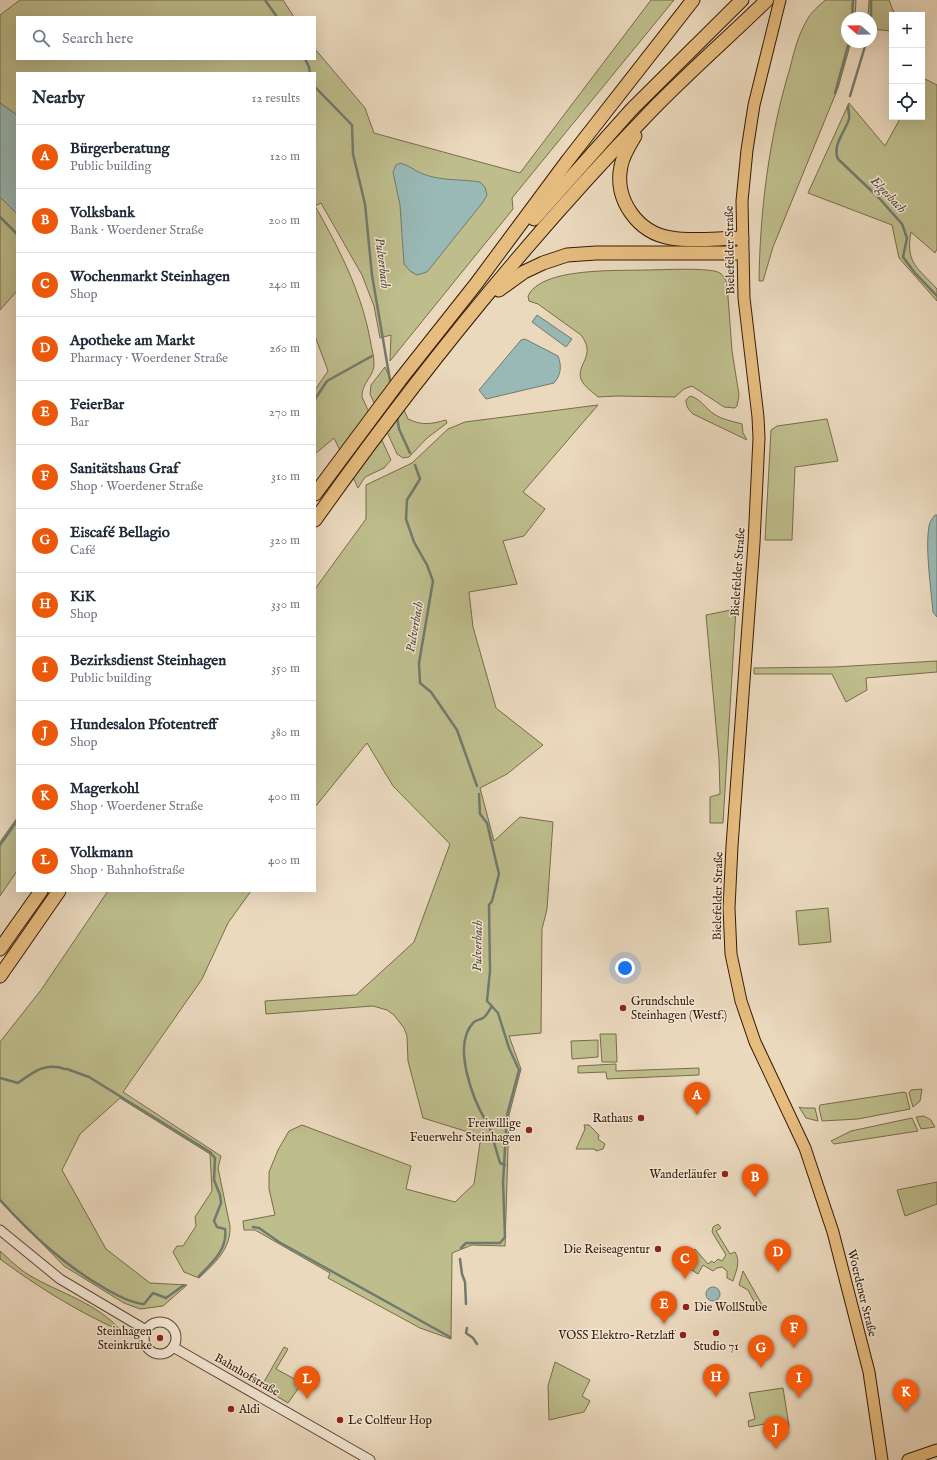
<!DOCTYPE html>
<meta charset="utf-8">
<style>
:root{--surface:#fff;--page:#f6f6f7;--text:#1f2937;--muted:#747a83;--line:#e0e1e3;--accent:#ea580c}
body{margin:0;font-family:"IM FELL English",serif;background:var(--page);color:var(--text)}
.controls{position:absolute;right:12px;top:12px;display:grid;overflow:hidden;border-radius:0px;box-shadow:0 4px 16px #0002}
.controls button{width:36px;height:36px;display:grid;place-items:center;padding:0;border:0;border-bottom:1px solid var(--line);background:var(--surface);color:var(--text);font:20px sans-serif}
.compass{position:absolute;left:841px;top:12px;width:36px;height:36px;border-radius:50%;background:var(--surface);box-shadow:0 4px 16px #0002;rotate:290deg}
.you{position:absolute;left:625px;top:968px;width:14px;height:14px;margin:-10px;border:3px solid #fff;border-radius:50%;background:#1a73e8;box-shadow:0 0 0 6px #1a73e833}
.badge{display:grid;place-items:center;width:26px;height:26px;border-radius:50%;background:var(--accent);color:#fff;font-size:13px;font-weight:700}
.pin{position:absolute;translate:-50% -33px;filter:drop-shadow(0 1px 2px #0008)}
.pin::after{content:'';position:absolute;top:21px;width:14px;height:12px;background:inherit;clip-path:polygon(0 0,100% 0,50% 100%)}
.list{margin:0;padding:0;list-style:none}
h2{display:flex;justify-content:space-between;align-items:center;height:52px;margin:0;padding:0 16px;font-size:17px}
h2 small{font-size:13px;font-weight:400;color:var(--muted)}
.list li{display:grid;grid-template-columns:26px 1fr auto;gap:12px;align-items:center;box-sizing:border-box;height:64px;padding:0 16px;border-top:1px solid var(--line)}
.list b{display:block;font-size:15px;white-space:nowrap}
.list p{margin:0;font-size:13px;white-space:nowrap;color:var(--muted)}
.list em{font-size:13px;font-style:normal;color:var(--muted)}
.icon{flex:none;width:22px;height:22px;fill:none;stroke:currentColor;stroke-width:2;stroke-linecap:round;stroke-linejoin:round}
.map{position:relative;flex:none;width:937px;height:1460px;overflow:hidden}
.search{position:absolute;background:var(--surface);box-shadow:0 4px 16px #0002;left:16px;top:16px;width:300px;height:44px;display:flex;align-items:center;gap:10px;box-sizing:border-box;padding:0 14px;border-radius:0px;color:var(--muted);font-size:15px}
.panel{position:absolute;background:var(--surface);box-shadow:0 4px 16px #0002;left:16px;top:72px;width:300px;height:820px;border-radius:0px}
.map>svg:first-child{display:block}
.green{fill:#bebd8c;stroke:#796c48}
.water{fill:#99b9b6;stroke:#717a6f}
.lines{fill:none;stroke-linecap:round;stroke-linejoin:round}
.stream{stroke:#717a6f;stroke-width:2.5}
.minor-casing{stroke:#624a33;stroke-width:11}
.major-casing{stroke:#341b05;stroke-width:13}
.highway-casing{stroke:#341b05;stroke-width:15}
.minor{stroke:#f2e6d5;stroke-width:9}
.major{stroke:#e6bc7f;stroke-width:11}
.highway{stroke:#e6bc7f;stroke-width:13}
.poi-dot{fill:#8f2418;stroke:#f2e6d5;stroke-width:1.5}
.labels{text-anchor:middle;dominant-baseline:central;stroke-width:3;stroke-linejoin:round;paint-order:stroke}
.street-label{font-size:12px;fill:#341b05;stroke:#f2e6d5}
.poi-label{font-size:12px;fill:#341b05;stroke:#f2e6d5;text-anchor:end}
.water-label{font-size:13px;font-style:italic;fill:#524a3a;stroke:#f2e6d5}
</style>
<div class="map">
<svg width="937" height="1460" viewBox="0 0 937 1460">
<rect width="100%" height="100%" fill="#ebd9be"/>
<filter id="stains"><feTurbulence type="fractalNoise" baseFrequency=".005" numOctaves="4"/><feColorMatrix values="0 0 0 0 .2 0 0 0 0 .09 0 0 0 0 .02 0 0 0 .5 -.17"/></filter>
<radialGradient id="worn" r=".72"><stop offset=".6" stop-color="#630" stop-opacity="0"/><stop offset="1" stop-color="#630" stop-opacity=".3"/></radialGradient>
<g class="green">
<path d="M20 0H283L294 17H17V59H315V49L365 108 374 133 520 173 651 0H674L512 198 513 209 390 361 391 335 380 338 374 306 362 275 321 203 315 206C339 248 361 291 370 339 371 347 374 355 374 363 375 376 361 383 362 397L391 460 384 468 365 477 358 488 334 438 315 454V390L328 371 315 336V73H17V115L0 103V15Z"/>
<path d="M825 0H856L855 18H847V42H851L838 88 773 247 763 281H759C760 210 769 137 790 68 794 52 798 35 807 20 811 12 819 6 825 0Z"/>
<polygon points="869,0 889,0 895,15 892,15 892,31 871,29 871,18 868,18"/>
<path d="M923 78 937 85V249L935 253 911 232C905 263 918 268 937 289V301L899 258 892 225 808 193 849 103 885 146 901 117H922Z"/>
<polygon points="0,197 17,214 17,291 0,310"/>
<path d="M646 270C659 270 711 267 720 273 724 276 725 279 727 283L732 351 739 395 737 406 735 408 724 407 692 386 684 389 675 397 617 396 598 397C593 392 584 387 581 379 576 364 597 356 581 335L538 304 529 301 528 296C541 267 618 271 646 270Z"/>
<path d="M385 367 408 419C423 426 431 424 446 420L447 423 427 438 409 457 403 458 397 454 370 394 371 385Z"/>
<path d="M690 396C700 398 706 409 714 414 723 420 732 421 742 424L743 433 747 440 693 414C689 410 686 407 686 400Z"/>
<polygon points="598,405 523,492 545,509 524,536 503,541 517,584 469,592 473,627 496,708 543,745 507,774 480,788 494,841 520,817 553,822 547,909 542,929 541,1033 509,1036 521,1069 509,1115 505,1246 472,1245 452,1253 451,1339 420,1328 328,1278 330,1273 255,1230 244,1230 243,1221 275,1215 269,1189 269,1172 278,1150 289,1131 302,1125 411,1166 406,1189 455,1202 474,1184 481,1136 423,1118 408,1061 407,1036 404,1028 394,1015 387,1010 373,1006 266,1014 265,1001 356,995 414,942 450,844 393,786 367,743 315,807 315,589 366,519 366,485 412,463 448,429 465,422"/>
<polygon points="827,419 838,461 795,467 792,540 765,540 771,430 777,426"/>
<polygon points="736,609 723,823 710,823 710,797 720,794 719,759 706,615"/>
<polygon points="937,661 937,672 866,678 867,690 846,702 832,674 754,674 754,668 834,667"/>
<polygon points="17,818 17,871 0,896 0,842"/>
<path d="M108 891H251L228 923 202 979 123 1092 221 1156 218 1168 230 1226C231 1249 215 1263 199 1278L184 1272 173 1252 177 1246H183L196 1226 195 1217 212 1191 210 1154 120 1098 80 1134 62 1170 106 1249 150 1283 187 1285 163 1306 140 1309 124 1303 64 1266 0 1200V1042L41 990Z"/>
<polygon points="828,908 831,942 799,945 796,911"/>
<polygon points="600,1034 616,1034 617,1062 602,1062"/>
<polygon points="598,1040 598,1057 572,1059 571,1041"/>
<polygon points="616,1064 616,1071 699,1068 699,1075 607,1079 606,1072 578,1073 578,1066"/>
<polygon points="922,1089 920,1101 913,1107 909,1093 911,1090"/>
<polygon points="904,1092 906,1093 910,1109 858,1119 822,1121 819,1108 820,1105"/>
<polygon points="799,1107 803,1108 815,1108 818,1121 806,1118"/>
<polygon points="924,1116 931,1120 935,1127 921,1129 916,1117"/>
<polygon points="912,1118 918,1131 834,1144 831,1141 851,1131"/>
<polygon points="584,1125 589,1125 599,1135 598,1139 605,1144 603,1149 596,1151 595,1149 576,1149 585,1129"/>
<polygon points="937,1182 937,1204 905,1216 897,1190"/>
<path d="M718 1224 721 1228 716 1231 730 1254 735 1252C741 1262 736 1271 733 1281L727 1278V1271L722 1267 717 1268 713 1271 703 1265 698 1274 684 1265 695 1249 708 1264 712 1261 714 1263 718 1259 722 1261 726 1255 712 1232 713 1227Z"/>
<path d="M0 1251C9 1259 19 1269 29 1275 59 1293 98 1303 121 1331 78 1312 38 1287 0 1259Z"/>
<polygon points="743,1271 765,1310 759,1311 748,1290 739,1285"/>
<polygon points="284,1347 288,1349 276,1369 302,1383 288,1403 261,1387"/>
<polygon points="555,1362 590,1380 582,1396 590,1401 584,1412 549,1420 548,1386"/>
<polygon points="783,1388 789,1426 788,1428 782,1430 780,1421 749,1427 748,1421 755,1419 749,1393"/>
</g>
<g class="water">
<polygon points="0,103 17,115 17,214 0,197"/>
<path d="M400 163C409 165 415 171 423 174 441 181 461 179 480 182L485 187 487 195 483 202 427 272 417 275 410 271 404 264 400 205 393 172 396 165Z"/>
<polygon points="537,315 572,339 566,347 532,322"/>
<path d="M525 339 558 356C562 366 561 375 554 383L486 399 479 390 521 340Z"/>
<path d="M935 515H937V617L933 612C931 588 925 548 929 526 930 521 932 519 935 515Z"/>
<circle cx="713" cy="1294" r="7"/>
</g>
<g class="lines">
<g class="stream">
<polyline points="265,0 277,17"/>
<polyline points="852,18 853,0"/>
<polyline points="871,18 871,0"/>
<polyline points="305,59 309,67 310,73"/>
<polyline points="315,87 352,125 353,154 365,204 372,275 391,386"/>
<polyline points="835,93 849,42"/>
<polyline points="850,96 866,43"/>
<path d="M848 106C848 110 850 116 849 119 845 132 832 145 838 159L879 198 902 224 907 238 903 257 915 273 937 296"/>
<polyline points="0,217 17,234"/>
<polyline points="315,399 327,381 372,356"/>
<polyline points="397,416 399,429 410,453"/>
<polyline points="415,465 420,479 407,500 406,519 414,542 427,565 433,581 419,663 420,683 431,692 457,730 477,786"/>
<polyline points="0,845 17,821"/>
<path d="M67 1069 89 1077 210 1152 215 1158 214 1180 220 1195 221 1203 214 1221 217 1227 225 1229C228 1249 212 1263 199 1276"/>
<path d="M0 1078 18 1083C33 1072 45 1062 65 1069"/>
<path d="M487 1123C473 1100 451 1044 474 1022 476 1020 480 1020 483 1018 487 1016 489 1010 492 1006"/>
<polyline points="490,1129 500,1163 505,1165"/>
<path d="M0 1200C32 1235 65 1266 106 1289 118 1296 131 1303 144 1304L153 1293 166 1298 184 1285"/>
<polyline points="253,1227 259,1228 279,1242 450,1337"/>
<polyline points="461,1248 466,1243 500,1243 505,1237 503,1182 507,1115 519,1070 509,1048 498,1013 487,1001 490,971 489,905 492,901 499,874 487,823 480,814 479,794"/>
<polyline points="460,1259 462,1274 465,1282 466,1304"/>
<polyline points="467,1328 466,1333 473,1338 477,1344"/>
</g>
<g class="minor-casing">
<g id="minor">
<polyline points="0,1230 60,1279 146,1330"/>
<circle cx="160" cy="1338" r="16"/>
<polyline points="173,1347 370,1460"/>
</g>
</g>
<g class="major-casing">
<g id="major">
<polyline points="780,0 754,105 747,150 742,201 744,298 758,417 759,438 754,543 732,846 729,908 731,954 741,1001 755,1042 805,1148 833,1232 869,1372 882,1460"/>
<polyline points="908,1460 937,1450"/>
</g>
</g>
<g class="highway-casing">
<g id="highway">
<path d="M635 136C629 146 623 155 621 166 614 200 638 233 671 238 694 242 718 238 742 238"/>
<polyline points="534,219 632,109 742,0"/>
<polyline points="499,290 524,272 543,263 567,255 596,253 742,253"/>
<polyline points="315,494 400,380 476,284 568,160 693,0"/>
<path d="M315 520C417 376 529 237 652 110 689 72 729 37 767 0"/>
<polyline points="0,949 41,891"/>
<polyline points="0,976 59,891"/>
</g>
</g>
<use href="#minor" class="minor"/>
<use href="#major" class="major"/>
<use href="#highway" class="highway"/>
</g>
<g class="poi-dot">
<circle cx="623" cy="1008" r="4"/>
<circle cx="641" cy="1118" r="4"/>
<circle cx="529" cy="1130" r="4"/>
<circle cx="725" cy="1174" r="4"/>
<circle cx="658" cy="1249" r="4"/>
<circle cx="686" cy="1307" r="4"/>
<circle cx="716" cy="1333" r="4"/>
<circle cx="683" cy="1335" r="4"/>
<circle cx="160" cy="1338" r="4"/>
<circle cx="231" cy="1409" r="4"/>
<circle cx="340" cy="1420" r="4"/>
</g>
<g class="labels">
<g class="street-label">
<text transform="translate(730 250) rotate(-91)">Bielefelder Straße</text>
<text transform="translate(738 572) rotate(-86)">Bielefelder Straße</text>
<text transform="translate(718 896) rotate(-89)">Bielefelder Straße</text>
<text transform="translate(862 1293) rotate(76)">Woerdener Straße</text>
<text transform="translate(247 1375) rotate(30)">Bahnhofstraße</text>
</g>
<g class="poi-label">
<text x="631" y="1001" text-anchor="start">Grundschule<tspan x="631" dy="14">Steinhagen (Westf.)</tspan></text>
<text x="633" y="1118">Rathaus</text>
<text x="521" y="1123">Freiwillige<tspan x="521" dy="14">Feuerwehr Steinhagen</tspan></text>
<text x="717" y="1174">Wanderläufer</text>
<text x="650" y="1249">Die Reiseagentur</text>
<text x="694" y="1307" text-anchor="start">Die WollStube</text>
<text x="152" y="1331">Steinhagen<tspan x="152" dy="14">Steinkruke</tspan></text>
<text x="675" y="1335">VOSS Elektro-Retzlaff</text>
<text x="716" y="1346" text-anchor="middle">Studio 71</text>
<text x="239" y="1409" text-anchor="start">Aldi</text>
<text x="348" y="1420" text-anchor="start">Le Colffeur Hop</text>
</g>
<g class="water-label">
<text transform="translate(888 195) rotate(46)">Elgesbach</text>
<text transform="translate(382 263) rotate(83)">Pulverbach</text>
<text transform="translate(415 627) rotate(-80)">Pulverbach</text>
<text transform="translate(478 946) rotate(-89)">Pulverbach</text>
</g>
</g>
<rect width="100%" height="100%" filter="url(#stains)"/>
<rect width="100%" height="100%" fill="url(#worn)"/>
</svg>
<div class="controls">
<button>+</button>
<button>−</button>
<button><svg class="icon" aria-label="locate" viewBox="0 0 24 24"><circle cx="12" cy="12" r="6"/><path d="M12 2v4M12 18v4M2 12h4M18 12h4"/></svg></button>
</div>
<svg class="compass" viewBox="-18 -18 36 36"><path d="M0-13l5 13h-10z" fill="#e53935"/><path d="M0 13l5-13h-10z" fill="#747a83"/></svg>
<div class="you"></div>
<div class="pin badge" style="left:697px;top:1115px">A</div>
<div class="pin badge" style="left:755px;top:1197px">B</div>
<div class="pin badge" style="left:685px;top:1279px">C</div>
<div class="pin badge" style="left:778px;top:1272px">D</div>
<div class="pin badge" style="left:664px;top:1324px">E</div>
<div class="pin badge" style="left:794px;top:1348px">F</div>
<div class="pin badge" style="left:761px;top:1368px">G</div>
<div class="pin badge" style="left:716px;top:1397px">H</div>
<div class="pin badge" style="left:799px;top:1398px">I</div>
<div class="pin badge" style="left:776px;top:1449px">J</div>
<div class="pin badge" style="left:906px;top:1412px">K</div>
<div class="pin badge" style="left:307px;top:1399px">L</div>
<div class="search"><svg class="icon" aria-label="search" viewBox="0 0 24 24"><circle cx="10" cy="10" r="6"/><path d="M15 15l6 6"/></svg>Search here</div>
<section class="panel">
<h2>Nearby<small>12 results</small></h2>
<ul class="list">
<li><span class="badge">A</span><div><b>Bürgerberatung</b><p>Public building</p></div><em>120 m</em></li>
<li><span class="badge">B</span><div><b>Volksbank</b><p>Bank · Woerdener Straße</p></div><em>200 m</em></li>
<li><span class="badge">C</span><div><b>Wochenmarkt Steinhagen</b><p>Shop</p></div><em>240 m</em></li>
<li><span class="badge">D</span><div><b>Apotheke am Markt</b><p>Pharmacy · Woerdener Straße</p></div><em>260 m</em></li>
<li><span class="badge">E</span><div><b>FeierBar</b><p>Bar</p></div><em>270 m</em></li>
<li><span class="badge">F</span><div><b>Sanitätshaus Graf</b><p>Shop · Woerdener Straße</p></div><em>310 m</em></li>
<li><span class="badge">G</span><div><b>Eiscafé Bellagio</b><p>Café</p></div><em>320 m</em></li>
<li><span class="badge">H</span><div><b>KiK</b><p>Shop</p></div><em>330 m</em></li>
<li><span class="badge">I</span><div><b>Bezirksdienst Steinhagen</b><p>Public building</p></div><em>350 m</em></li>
<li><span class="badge">J</span><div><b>Hundesalon Pfotentreff</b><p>Shop</p></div><em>380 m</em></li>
<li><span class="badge">K</span><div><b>Magerkohl</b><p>Shop · Woerdener Straße</p></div><em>400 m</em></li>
<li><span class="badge">L</span><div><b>Volkmann</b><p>Shop · Bahnhofstraße</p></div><em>400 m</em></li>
</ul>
</section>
</div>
